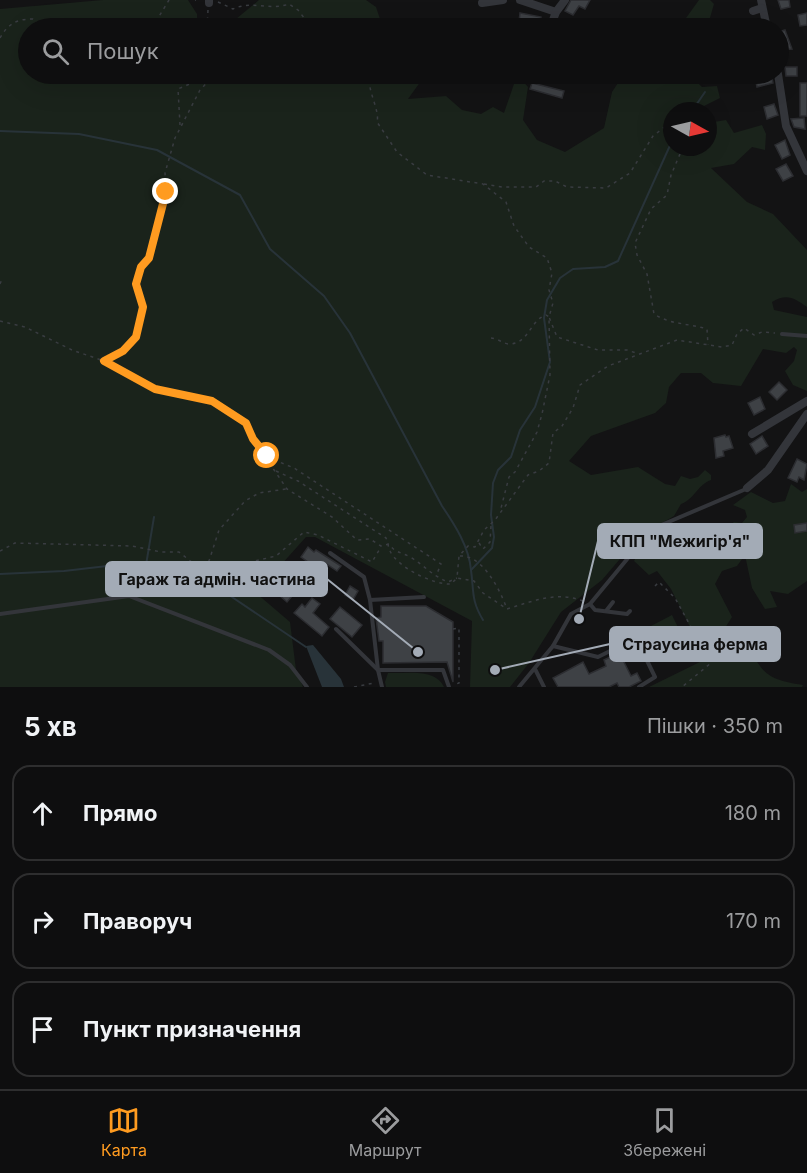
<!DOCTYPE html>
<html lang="uk">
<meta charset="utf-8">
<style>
:root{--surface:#0e0e0f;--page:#171718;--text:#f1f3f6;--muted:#9b9c9e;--line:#2e2e2f;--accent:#ff9b20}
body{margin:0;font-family:Inter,sans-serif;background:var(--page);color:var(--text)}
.compass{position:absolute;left:663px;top:102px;width:54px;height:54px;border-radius:50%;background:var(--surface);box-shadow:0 6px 24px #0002;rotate:98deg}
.stop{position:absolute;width:18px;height:18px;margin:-14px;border:4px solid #ff9b20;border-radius:50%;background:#fff}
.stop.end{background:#ff9b20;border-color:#fff;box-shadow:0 2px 6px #0008}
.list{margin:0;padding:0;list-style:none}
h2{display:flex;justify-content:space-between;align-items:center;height:78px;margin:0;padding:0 24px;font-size:26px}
h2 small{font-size:20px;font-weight:400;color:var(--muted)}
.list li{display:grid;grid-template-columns:39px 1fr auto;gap:18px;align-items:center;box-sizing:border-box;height:96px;margin:0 12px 12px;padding:0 12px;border:2px solid var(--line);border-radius:18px}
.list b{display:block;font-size:22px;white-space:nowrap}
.list em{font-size:20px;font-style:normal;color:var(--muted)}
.icon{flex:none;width:33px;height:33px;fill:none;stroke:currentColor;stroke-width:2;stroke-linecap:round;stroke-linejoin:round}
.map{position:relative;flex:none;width:807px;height:687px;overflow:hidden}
.search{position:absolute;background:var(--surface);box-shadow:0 6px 24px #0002;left:18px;right:18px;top:18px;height:66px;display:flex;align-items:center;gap:15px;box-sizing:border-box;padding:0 21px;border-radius:33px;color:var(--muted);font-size:22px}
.sheet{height:402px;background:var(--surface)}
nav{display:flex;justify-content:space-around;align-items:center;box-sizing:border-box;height:84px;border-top:2px solid var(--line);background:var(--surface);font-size:16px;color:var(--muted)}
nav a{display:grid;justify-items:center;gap:3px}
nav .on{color:var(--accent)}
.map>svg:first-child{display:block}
.green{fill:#1a231b}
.water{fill:#283339}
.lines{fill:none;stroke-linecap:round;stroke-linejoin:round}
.stream{stroke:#283339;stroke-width:2}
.building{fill:#3e4145;stroke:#2c2d31;stroke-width:1.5}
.path{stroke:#393c41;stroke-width:1.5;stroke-dasharray:3 4.5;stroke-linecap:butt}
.lane{stroke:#33353a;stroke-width:4}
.street{stroke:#33353a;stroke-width:8}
.route{stroke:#ff9b20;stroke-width:8}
.leader{fill:none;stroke:#a3abb6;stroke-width:2}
.callout-dot{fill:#a3abb6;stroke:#0e0e0f;stroke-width:2}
.callout{fill:#a3abb6;stroke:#a3abb6;stroke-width:2}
.callout-label{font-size:16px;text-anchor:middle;font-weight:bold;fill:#111}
</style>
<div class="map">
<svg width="807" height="687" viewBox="0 0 807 687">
<rect width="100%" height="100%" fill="#131314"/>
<g class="green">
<path d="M103 0H188L197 14V28H28V74H204L208 79 221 74H426L408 99 446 96 462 110 481 114 493 107 504 113 514 84 520 78 528 87 523 120 537 140 565 152 604 128 612 92 624 74H689L702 87 717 86 720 98 694 111H672V147H708V123L726 120 734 133 762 125 766 134 765 150 752 147 734 164 711 168 747 202 773 214 807 250V307C794 298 787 293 772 302L774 310 807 317V391L793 385 785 371 794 361 797 350 794 347 786 353 763 349 741 386 713 383 701 373H681L669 387 666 403 655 413 591 436 569 461 591 475 638 467 665 484 675 486 681 476 690 479 698 477 705 470 711 475V480C697 485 695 499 681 504L674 516 662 523C676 530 682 535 687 550L696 549 700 556 722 558V551L733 546 722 531 734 522 742 523 747 517 745 510 733 505 751 492 773 503 785 501 791 484 802 492 807 489V581L788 594 770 591 777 607 765 609 752 588 745 555 737 566 722 571 715 584 732 617 725 628 734 638 745 640C763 674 765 679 803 685L802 687H649L706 659 671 589 657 571 649 575 634 561 637 555 631 546 602 580 561 612 529 663 510 687H470L472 621 315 537H306L280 566 234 574 290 622 296 670 303 687H0V9Z"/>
<polygon points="259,0 366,0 376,7 383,28 234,28 236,19"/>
<polygon points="699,0 710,0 714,4 707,28 662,28 669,18 681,25"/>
<polygon points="672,615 689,650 669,661 651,626"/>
<path d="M388 673C407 674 435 668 444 687H386L385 682Z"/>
</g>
<polygon class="water" points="313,645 341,679 344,687 322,687 306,646"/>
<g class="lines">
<g class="stream">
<polyline points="692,111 705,92"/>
<path d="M0 131 79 134 157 150 240 195 270 249 324 296 350 333 442 506C455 525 469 547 471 570 474 592 471 600 483 620"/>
<polyline points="146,565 154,517"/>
<polyline points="472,569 492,548 494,537 491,515 493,483 498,470 511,457 520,430 535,407 550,362 544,318 547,300 560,278 573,269 605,267 618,261 672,141"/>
<polyline points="0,574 64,571 133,563 177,568 223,591 306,647"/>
</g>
</g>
<g class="building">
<polygon points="571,0 590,0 585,9 579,6 573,15 565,11"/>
<polygon points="778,0 789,0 790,7 781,9"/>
<polygon points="520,13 541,17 539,28 531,28 532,24 519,22"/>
<polygon points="807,13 807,25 800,26 798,15"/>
<polygon points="785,30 792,49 781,50 778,32"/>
<polygon points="785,67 797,67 797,76 786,76"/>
<polygon points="771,74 773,83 757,87 755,76"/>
<polygon points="532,83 564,91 562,98 530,89"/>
<rect x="800" y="83" width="7" height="33"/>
<polygon points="774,104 778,115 767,119 764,107"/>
<polygon points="804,118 805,129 794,127 791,119"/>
<polygon points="785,140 790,155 782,159 775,145"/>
<polygon points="786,164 793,176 783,181 776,169"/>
<polygon points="779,382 787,390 777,400 769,392"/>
<polygon points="760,397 765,409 754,415 748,403"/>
<polygon points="725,435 726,437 729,436 733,448 723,451 724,456 716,458 714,438"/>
<polygon points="762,436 768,446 756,454 750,444"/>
<polygon points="797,459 807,464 804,480 799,477 797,482 788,478"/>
<polygon points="807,523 807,531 795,533 794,525"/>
<polygon points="308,547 314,552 316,550 341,566 337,571 325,563 320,570 301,557"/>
<polygon points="276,573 297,590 287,602 266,584"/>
<polygon points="350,586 358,591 353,600 345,595"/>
<polygon points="312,598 320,604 313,613 329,627 322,636 294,613 302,604 305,607"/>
<polygon points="381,606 426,606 453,622 453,682 447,662 383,663 383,641 379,641 376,618 381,617"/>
<polygon points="340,607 362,625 352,637 330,619"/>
<polygon points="625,650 629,659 624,662 631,676 637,673 641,681 629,687 619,687 617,683 609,687 558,687 553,678 583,662 589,674 606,666 604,660"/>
</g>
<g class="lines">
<g class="path">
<polyline points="195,0 196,0"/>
<path d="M218 2 233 9C252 0 270 11 289 4L298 10 312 28"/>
<polyline points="152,28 169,0"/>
<polyline points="207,28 208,10"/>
<path d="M0 38C8 24 16 19 33 19L44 28"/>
<path d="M366 74 369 76C368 92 380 111 377 122L397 152 427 175 483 184 506 202 514 226 529 247 547 258 552 273 549 290 553 303 549 317 557 337 598 350H627L636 353"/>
<polyline points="674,111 686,104 693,111"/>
<polyline points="180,125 178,89 199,80 201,74"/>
<path d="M683 147 671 175 667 195 651 209 635 243 637 255 647 274 654 314C671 325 688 323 707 329L708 345"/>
<polyline points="484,184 502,187 536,187 544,181 555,181 567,187 606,188 630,173 653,136 666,126 672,115"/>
<polyline points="0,284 2,279"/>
<path d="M0 321 25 327 72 350 104 361 155 389 212 401 246 423 253 439 287 489 332 517 357 540 370 539 381 546 389 544C395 553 401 552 410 557 424 565 431 575 448 582L457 578"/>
<path d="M491 338C497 338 504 344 509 344 529 344 530 320 546 315L549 317 550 375 542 414 537 432 515 472 509 477 500 512"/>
<polyline points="105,361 123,351 136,337 143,307 136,284 141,267 149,258 150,245 157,230 157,219 166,192 165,173 175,138 200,90 215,74"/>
<polyline points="267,457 294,468 441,564 436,576"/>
<path d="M276 471 298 481 386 538C388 542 388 547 390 551 398 568 434 585 451 584L457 578"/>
<polyline points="479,543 483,549 490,542 491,526"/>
<polyline points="0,551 15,543 132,546 161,552 179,552 198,567 209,561 219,530 245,501 259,493 286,489"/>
<path d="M460 556C483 555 500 590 507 609"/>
<polyline points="234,566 276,556 304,532 318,535 372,562 381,547"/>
<polyline points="655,586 659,582 675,598 711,663 682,687"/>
<path d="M583 601C557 591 533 601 507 609L483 593 474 581 457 578 459 556 468 546 475 547 484 530 495 520 528 475 539 471 549 463 553 433 562 426 573 408 580 385 608 366 677 340 722 347 732 345 737 334 744 328 754 335 762 332 775 333"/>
<polyline points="453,629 459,628 459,683 456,684"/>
<polyline points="354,687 374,683"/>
</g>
<g class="lane">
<polyline points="782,334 807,336"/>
<polyline points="330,553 364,577 370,600 378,670 443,670 449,687"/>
<polyline points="370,600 424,597"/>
<polyline points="590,604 595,610 627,614 630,611"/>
<polyline points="606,611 613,602"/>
<polyline points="0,614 129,596 269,650 290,665 307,687"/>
<polyline points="336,629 378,670 382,687"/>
<polyline points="553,646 598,657 636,638 655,677 639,687"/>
<polyline points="535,669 544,687"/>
<polyline points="519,687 553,646 571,614 590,604 652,529 746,489"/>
</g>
<g class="street">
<polyline points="520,0 556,12"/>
<polyline points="761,0 767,28"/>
<polyline points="209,3 209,0"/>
<polyline points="482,3 503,0"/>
<polyline points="753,11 762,8"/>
<polyline points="550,28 556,12 565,0"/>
<polyline points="778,74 786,126 807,171"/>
<polyline points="752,434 807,401"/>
<polyline points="747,488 768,470 807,414"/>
</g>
</g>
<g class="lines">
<polyline class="route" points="166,192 149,258 141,267 136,284 143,307 136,337 123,351 104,361 155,389 212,401 246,423 253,439 267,456"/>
</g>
<path class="leader" d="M579 619L598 541M418 652L327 579M495 670L610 644"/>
<g class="callout-dot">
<circle cx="579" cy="619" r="6"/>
<circle cx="418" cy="652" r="6"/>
<circle cx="495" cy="670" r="6"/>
</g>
<g class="callout">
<rect x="598" y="524" width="164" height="34" rx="6"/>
<rect x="106" y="562" width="221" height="34" rx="6"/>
<rect x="610" y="627" width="170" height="34" rx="6"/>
</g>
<g class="callout-label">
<text x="680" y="547">КПП "Межигір'я"</text>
<text x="217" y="585">Гараж та адмін. частина</text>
<text x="695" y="650">Страусина ферма</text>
</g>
</svg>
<svg class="compass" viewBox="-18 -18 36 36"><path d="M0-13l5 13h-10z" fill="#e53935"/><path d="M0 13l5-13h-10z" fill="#9b9c9e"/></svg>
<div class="stop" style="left:267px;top:456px"></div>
<div class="stop end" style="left:166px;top:192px"></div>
<div class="search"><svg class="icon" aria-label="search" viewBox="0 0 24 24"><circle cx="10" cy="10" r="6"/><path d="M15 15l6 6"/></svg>Пошук</div>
</div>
<section class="sheet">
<h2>5 хв<small>Пішки · 350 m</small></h2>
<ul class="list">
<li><svg class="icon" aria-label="ahead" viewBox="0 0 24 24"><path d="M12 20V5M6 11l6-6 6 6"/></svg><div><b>Прямо</b></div><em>180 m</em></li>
<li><svg class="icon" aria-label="right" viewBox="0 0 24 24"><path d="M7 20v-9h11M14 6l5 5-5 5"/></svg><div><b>Праворуч</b></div><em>170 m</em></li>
<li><svg class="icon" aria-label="arrive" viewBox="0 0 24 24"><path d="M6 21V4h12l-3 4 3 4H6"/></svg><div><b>Пункт призначення</b></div></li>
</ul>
</section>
<nav>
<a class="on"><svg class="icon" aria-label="map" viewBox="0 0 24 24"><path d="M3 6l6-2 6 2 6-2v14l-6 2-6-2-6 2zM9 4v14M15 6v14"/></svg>Карта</a>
<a><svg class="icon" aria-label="directions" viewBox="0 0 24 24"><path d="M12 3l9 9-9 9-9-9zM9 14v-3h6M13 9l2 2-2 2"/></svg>Маршрут</a>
<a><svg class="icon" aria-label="saved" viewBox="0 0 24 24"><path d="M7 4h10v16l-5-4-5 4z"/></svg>Збережені</a>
</nav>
